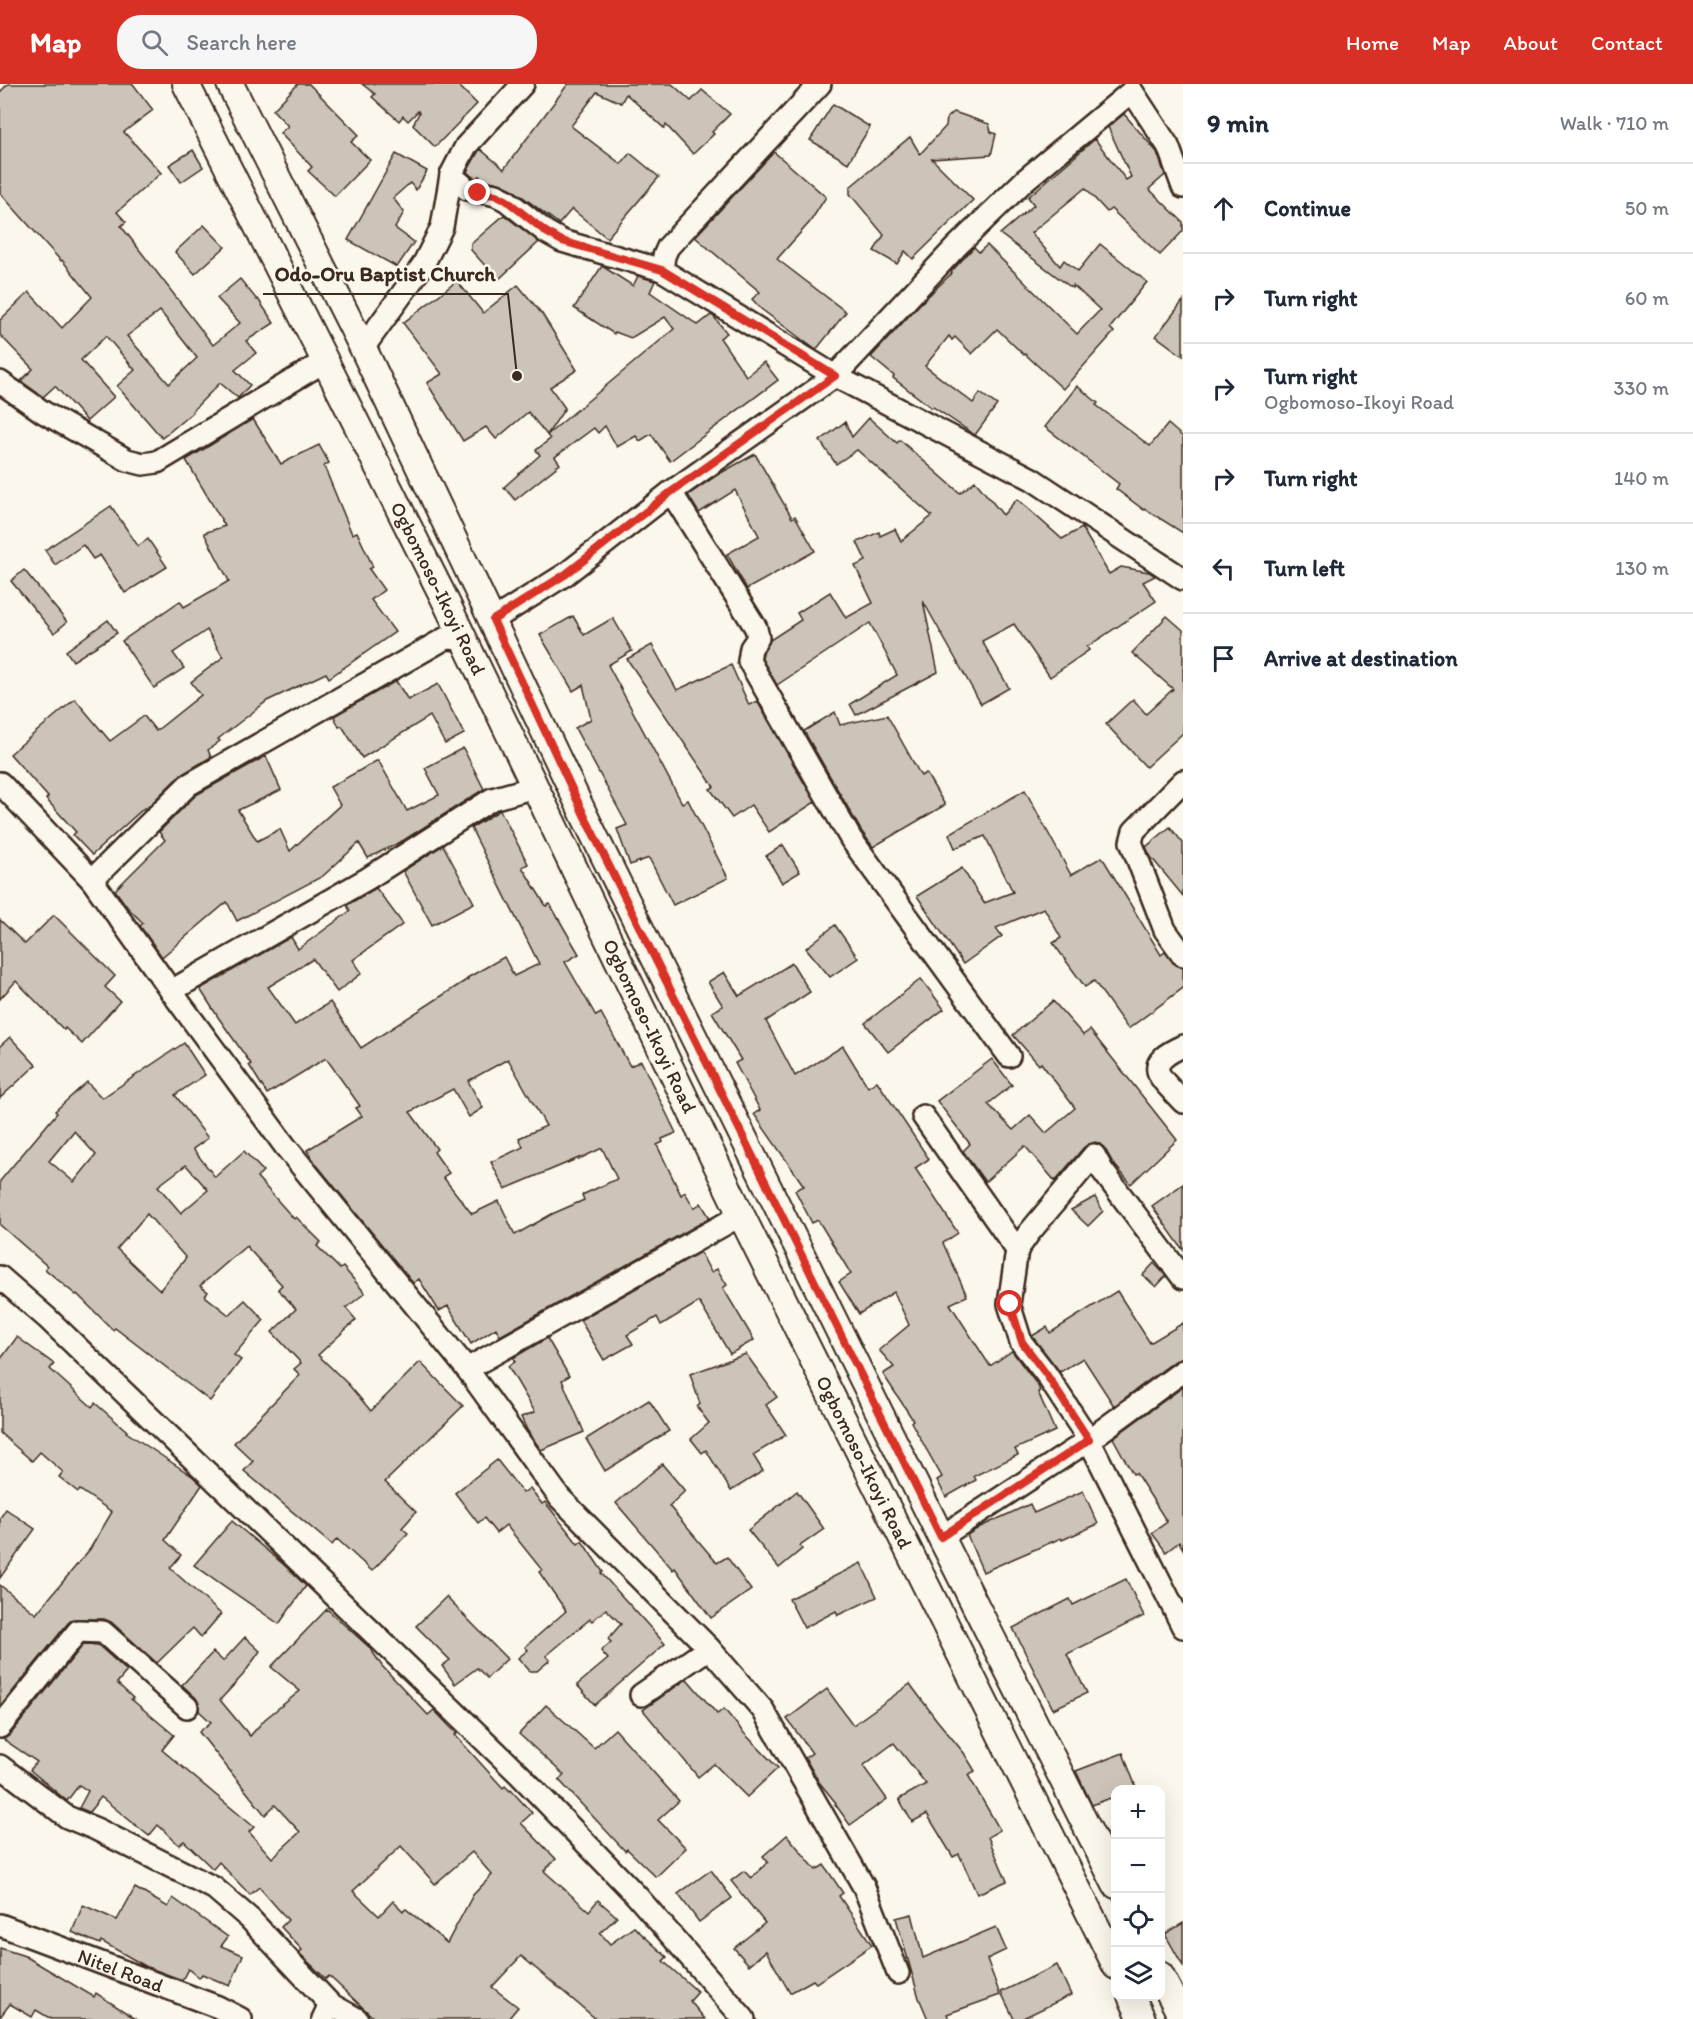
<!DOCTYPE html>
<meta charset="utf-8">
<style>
:root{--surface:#fff;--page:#f6f6f7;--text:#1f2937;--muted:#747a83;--line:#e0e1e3;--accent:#d93025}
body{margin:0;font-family:Itim,sans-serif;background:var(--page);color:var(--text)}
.controls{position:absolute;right:18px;bottom:18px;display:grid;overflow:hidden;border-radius:12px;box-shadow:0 6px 24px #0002}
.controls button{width:54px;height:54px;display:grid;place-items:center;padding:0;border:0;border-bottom:2px solid var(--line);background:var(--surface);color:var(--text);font:30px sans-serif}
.stop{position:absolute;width:18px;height:18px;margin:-14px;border:4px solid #d93025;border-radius:50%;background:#fff}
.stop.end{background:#d93025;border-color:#fff;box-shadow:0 2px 6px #0008}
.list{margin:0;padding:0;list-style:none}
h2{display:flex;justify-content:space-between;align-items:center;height:78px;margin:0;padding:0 24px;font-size:26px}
h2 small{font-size:20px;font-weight:400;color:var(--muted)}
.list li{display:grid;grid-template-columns:39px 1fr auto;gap:18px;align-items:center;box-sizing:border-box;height:90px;padding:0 24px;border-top:2px solid var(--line)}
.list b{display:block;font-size:22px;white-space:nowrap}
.list p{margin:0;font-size:20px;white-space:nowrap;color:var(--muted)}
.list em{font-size:20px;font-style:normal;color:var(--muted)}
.icon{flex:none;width:33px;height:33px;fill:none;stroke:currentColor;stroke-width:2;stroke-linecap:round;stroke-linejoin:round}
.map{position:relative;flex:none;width:1183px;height:1935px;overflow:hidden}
header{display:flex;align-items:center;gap:36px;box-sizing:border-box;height:84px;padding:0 30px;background:var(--accent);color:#fff}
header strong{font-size:28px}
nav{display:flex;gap:33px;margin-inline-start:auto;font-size:21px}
.search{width:420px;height:54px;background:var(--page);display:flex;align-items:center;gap:15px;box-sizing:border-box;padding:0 21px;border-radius:24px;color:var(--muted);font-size:22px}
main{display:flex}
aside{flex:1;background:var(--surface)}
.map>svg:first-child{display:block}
.building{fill:#ccc4b9;stroke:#3b2a1e;stroke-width:1.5;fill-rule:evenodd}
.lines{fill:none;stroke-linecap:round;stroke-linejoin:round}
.minor-casing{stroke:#3b2a1e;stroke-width:26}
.major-casing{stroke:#3b2a1e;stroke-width:30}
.minor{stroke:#fbf7ec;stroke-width:21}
.major{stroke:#fbf7ec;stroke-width:26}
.route{stroke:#d93025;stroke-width:8}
.labels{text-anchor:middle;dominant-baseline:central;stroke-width:5;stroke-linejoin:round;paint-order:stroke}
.street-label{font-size:20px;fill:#3b2a1e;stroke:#fbf7ec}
.leader{fill:none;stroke:#3b2a1e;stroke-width:2}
.callout-dot{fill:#3b2a1e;stroke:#fbf7ec;stroke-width:2}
.callout-label{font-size:21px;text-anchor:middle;font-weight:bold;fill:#3b2a1e;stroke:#fbf7ec;stroke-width:5;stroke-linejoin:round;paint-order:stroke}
</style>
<header>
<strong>Map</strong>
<div class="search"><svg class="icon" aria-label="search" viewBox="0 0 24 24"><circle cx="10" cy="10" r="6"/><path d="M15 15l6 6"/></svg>Search here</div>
<nav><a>Home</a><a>Map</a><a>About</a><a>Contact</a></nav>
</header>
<main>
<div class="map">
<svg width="1183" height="1935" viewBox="0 0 1183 1935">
<rect width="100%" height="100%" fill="#fbf7ec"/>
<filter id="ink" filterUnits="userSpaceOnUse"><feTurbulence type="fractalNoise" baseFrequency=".0167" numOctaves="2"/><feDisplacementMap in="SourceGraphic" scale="12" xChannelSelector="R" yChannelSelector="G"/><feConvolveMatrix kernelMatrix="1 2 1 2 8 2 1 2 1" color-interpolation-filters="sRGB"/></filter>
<g filter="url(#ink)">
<g class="building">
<path d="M8 0H133L153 26 124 48 161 89 117 128 126 138 121 142 213 261 240 239 217 214 240 195 257 216 258 215 274 239 246 257 256 269 235 286 250 301 238 314 220 299 192 327 193 328 162 354 117 302 135 286 106 252 81 276 114 313 87 337 55 302 43 313 21 297 33 285 0 251V236L29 208 62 244 92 213 62 176 61 177 0 109V8ZM160 227 197 274 169 300 127 252Z"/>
<polygon points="298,0 309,0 359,51 351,58 370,76 335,112 308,87 312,83 280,49 288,42 273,26"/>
<polygon points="362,0 457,0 477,20 435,63 413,41 419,29 418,27 408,37 403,32 399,37 372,13 375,10"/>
<polygon points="568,0 672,0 691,17 702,6 730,30 712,48 714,50 693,70 666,41 664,44 626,10 621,19 597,8 571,42 621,80 630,69 659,93 607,154 572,125 559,140 512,105 499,99 484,96 479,92 477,94 473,93 467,88 480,65 504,85"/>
<polygon points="833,20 870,43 848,79 810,56"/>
<polygon points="954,28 989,40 991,48 996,50 991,71 932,75 973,116 913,175 905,167 897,180 874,167 884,151 850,110 850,103 910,53 920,70 946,42 947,34"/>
<polygon points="1124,30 1157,68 1165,91 1149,105 1183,138 1183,147 1160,171 1111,125 1107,128 1085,104 1031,149 1060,182 1064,176 1078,187 1100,160 1147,198 1110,244 1114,248 1063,305 1025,270 1024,271 997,245 972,270 955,253 952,256 949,252 925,282 973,319 980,309 997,321 975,351 933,323 932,324 893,294 894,292 871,273 919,221 952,189 951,188 974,163 979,168 987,161 1077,250 1100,226 1073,201 1072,204 1000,150 1034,121 1028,113 1095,55 1126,96 1131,93 1108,43"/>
<polygon points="193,66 203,83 181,98 169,81"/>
<polygon points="774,68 826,113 810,138 777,175 846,228 816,266 761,225 752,215 760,208 695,153"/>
<polygon points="396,70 427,87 416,106 410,99 393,114 404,128 395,144 414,158 397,183 348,156"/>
<polygon points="504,131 539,158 498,196 471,166 471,160"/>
<polygon points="204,141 225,163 195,190 175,168"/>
<polygon points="602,182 633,202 638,192 655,197 650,208 698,241 711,231 714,233 727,249 720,254 746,292 764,278 778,296 670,377 651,350 640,357 636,352 617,363 605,342 598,349 594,344 555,373 560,380 515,416 504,403 540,371 536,366 550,355 547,351 674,245 665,233 631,254 615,248 614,250 574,224"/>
<polygon points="457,197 483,229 518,201 542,230 577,286 550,303 565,324 547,351 528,328 496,355 486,343 463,357 427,299 442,290 403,239"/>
<polygon points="1183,217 1183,272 1156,252"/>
<polygon points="1077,302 1098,319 1096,321 1150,362 1168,340 1183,353 1183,449 1145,425 1144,426 1116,405 1119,400 1045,343"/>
<polygon points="869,334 897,359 900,356 960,409 975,397 1003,431 1017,415 1062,455 1082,444 1109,490 1121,483 1149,488 1155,492 1143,498 1156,517 1087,563 1089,566 1050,593 1014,540 982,557 1009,604 981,620 923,517 938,588 856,631 850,620 897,591 870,539 777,601 762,575 763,569 770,556 801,536 797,529 830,508 846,534 873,519 855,482 866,477 857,458 879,448 880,452 895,445 901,457 932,432 857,366 836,380 820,357 845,338 852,353"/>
<polygon points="253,335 281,380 319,361 329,379 324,382 352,450 357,448 373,483 369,485 384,506 371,516 395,548 329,594 326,589 267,617 218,655 220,657 208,666 211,673 179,692 145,726 144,724 92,771 73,751 76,748 46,715 48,713 10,670 75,615 110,657 144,632 156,647 201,611 191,598 223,573 207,546 173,569 184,584 154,604 122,557 180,517 184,523 229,497 204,449 225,442 186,376"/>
<polygon points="755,370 792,434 795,432 815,467 747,505 727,470 759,452 735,406 699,429 688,411 719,390"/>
<polygon points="111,422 138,462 148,455 167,483 125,509 100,471 93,475 83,461 55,481 45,466"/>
<polygon points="24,486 67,538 54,549 11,497"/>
<polygon points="573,532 584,551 613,534 632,567 608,581 682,719 688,716 728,794 673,821 649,774 630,781 617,745 627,741 575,644 591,635 583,601 573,607 540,551"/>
<polygon points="1167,532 1183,546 1183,649 1146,683 1106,640 1133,615 1146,630 1173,605 1132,569"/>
<polygon points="108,536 117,549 73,577 66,567"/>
<polygon points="652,561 677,606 731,581 749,621 757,617 815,718 769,748 751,721 732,734 710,705 714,703 627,575"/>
<polygon points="396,597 408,616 438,600 464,650 445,660 430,632 362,674 342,642 339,643 334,632"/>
<polygon points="835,628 840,641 887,631 921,692 926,689 945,721 873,763 862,748 804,647"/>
<polygon points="463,664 484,705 404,756 368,774 359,759 323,792 237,837 227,818 162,873 140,842 143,839 128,824 115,806 165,756 159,748 196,711 266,672 281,706 238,726 257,757 280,745 290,767 340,721 330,703 378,676 407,727 439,711 425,684"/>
<polygon points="1025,706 1071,791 1102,773 1161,871 1165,868 1173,879 1183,884 1183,904 1128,945 1094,897 1085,903 1053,859 1061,854 1044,824 996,844 1002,852 963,880 917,812 962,784 984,819 1013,808 985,752 955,764 949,750"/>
<path d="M500 726 528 780 522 783 546 822 550 820 579 870 565 878 596 932 601 929 630 982 641 977 676 1049 662 1055 663 1058 657 1061 681 1111 685 1108 694 1124 701 1119 710 1134 500 1252 496 1244 471 1260 448 1222 439 1227 419 1195 413 1199 316 1080 307 1066 362 1032 356 1024 360 1022 326 974 267 1010 249 981 251 980 218 933 200 905 291 853 298 865 350 827 347 821 376 804 403 840 353 876 362 889 337 908 313 875 268 903 295 941 330 918 361 964 468 895 467 894 504 873 514 892 539 880 471 744ZM508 975 546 1042 519 1054 523 1063 491 1078 505 1105 579 1074V1075L602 1064 617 1095 582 1111 584 1116 552 1130 515 1151 499 1117 472 1130 443 1093 449 1089 434 1068 437 1065 410 1028 453 1005 469 1033 483 1024 468 997Z"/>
<polygon points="1170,743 1183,759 1183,812 1151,773 1146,763"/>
<polygon points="443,761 474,819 432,841 403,787"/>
<polygon points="783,761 800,788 782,799 766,772"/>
<polygon points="54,831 115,892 105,903 120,917 82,960 65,944 64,946 16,897 0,915 0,836 25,860"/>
<polygon points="835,841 858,874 830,893 806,864"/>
<polygon points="792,879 810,908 766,937 795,992 843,962 868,1003 877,997 929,1075 915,1084 958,1149 943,1159 967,1212 950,1220 990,1282 1012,1267 1038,1302 1040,1307 1038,1308 1055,1347 1015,1365 1018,1371 974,1392 976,1396 946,1413 937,1396 942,1393 911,1338 913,1336 883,1290 894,1283 879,1266 909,1241 894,1208 859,1230 839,1198 851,1190 818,1136 812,1139 795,1106 804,1102 754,1030 760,1026 735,979 741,976 712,928 723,922 708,898 724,888 739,912"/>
<polygon points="921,895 944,925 888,968 865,939"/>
<polygon points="1053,917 1083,951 1090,946 1177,1056 1131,1100 1113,1079 1105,1065 1101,1060 1095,1058 1084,1063 1055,1097 1025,1062 985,1098 963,1067 970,1060 937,1017 992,975 1012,1001 988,1020 1013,1046 1030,1031 1046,1049 1075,1024 1041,979 1039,981 1013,951"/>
<polygon points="10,953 36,981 0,1014 0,962"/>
<path d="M184 959 205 991 175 1011 208 1054 193 1065 215 1093 244 1067 263 1087 257 1093 294 1135 296 1133 321 1158 317 1162 340 1185 343 1183 365 1209 346 1224 356 1236 318 1271 348 1300 371 1327 420 1278 463 1322 385 1398 416 1428 402 1444 408 1449 372 1487 337 1455 332 1461 244 1387 253 1377 234 1359 300 1291 294 1285 301 1279 272 1248 296 1225 278 1205 282 1201 246 1162 200 1202 208 1208 205 1212 229 1231 245 1216 264 1236 234 1271 241 1276 210 1317 115 1244 113 1246 77 1210 76 1211 45 1185 47 1182 0 1141V1097L57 1029 55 1027 87 998 102 1014ZM74 1047 96 1071 74 1098 49 1077ZM186 1081 208 1106 181 1129 158 1102ZM147 1130 186 1174 160 1206 117 1165Z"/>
<polygon points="1183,1100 1183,1166 1152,1122"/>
<polygon points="1095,1113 1103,1127 1088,1142 1071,1126"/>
<polygon points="700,1168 711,1188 717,1185 727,1201 723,1204 754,1256 730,1270 699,1218 661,1241 657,1233 627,1251 633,1260 604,1276 580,1236"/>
<polygon points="1154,1179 1166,1192 1156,1203 1143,1191"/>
<polygon points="1117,1207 1150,1259 1183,1239 1183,1274 1175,1277 1114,1322 1083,1274 1060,1288 1032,1252 1047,1243 1050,1249"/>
<polygon points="17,1253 54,1280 50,1285 92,1323 95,1319 127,1347 126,1348 192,1392 202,1401 165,1456 181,1471 170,1484 221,1530 201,1553 193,1544 157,1579 111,1538 104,1535 73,1535 68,1539 0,1623 0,1501 36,1530 90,1465 112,1428 80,1406 78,1408 59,1393 63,1388 40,1368 32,1377 0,1349 0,1276"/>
<polygon points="547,1254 569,1292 562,1296 584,1348 541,1366 527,1346 521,1333 535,1328 508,1282 515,1278 513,1274"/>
<polygon points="746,1270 777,1313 766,1321 786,1351 753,1371 763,1387 731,1407 706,1366 702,1369 691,1355 709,1339 697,1323 700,1320 690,1290"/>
<polygon points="1183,1303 1183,1465 1179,1458 1166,1468 1152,1449 1167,1438 1136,1389 1133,1390 1113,1354"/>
<polygon points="649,1316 669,1347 605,1387 586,1355"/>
<polygon points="497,1376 523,1409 530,1404 542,1420 545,1418 578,1460 582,1457 603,1488 601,1489 665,1560 595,1621 577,1601 608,1575 601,1567 611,1558 608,1555 621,1540 606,1525 592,1537 590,1535 546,1572 550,1576 537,1587 530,1587 518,1574 528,1566 525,1563 566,1527 539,1488 542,1486 506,1441 496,1449 484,1434 478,1439 455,1409"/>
<polygon points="662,1380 685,1407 669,1422 717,1479 727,1473 751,1506 711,1534 675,1484 673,1486 616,1419"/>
<polygon points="797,1407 824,1445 800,1462 802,1465 779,1484 748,1446"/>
<polygon points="1083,1407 1098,1440 1062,1456 1061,1454 983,1488 967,1451 980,1443 1030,1420 1034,1429"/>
<polygon points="6,1425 35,1445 0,1494 0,1434"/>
<polygon points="232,1437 283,1480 306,1502 279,1540 194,1481"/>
<polygon points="861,1479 877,1513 838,1531 836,1527 804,1544 789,1515"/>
<polygon points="1126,1495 1144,1532 1067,1570 1087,1609 1053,1625 1013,1544 1070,1515 1073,1521"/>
<polygon points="446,1513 507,1575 487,1594 477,1584 455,1600 442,1582 450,1576 416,1542"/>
<path d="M327 1525 370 1564 382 1582 428 1631 434 1626 457 1650 455 1651 503 1704 505 1702 510 1707 511 1706 532 1729 521 1739 556 1775 544 1787 589 1827 598 1816 617 1833 600 1849 610 1860 634 1843 667 1873 663 1877 698 1908 690 1917 705 1935H596L521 1872 492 1903 518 1923 508 1935H375L329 1892 326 1895 299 1869 302 1866 281 1843 288 1836 259 1803 250 1811 219 1778 213 1785 184 1757 179 1761 158 1741 149 1752 101 1713 89 1728 79 1724 88 1707 79 1701 67 1717 30 1686 37 1678 3 1655 10 1651 84 1560 98 1561 127 1587 117 1599 133 1614 131 1615 174 1651 162 1666 254 1743 249 1748 272 1774 300 1748 275 1721 265 1731 199 1648 211 1638 199 1627V1620L196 1614 182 1601 213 1568 223 1577 245 1553 260 1567 243 1591 220 1616 250 1652 265 1635 300 1607 271 1583ZM401 1762 435 1800 472 1768 492 1791 473 1811 447 1859 406 1825 403 1827 393 1817 379 1832 353 1807Z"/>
<polygon points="687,1595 717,1630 724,1625 743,1648 778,1684 747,1713 714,1680 698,1693 643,1626"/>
<polygon points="910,1600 936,1635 964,1669 975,1687 968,1691 1000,1746 988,1753 1007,1797 977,1810 959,1770 953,1773 927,1730 912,1738 899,1715 926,1700 894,1659 863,1682 887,1715 850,1741 835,1720 836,1719 819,1698 805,1674 812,1669 787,1635 827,1605 853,1641"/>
<polygon points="546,1621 594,1664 615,1645 679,1717 658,1736 686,1764 656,1793 627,1765 625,1767 559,1696 564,1691 519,1650"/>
<polygon points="1123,1669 1137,1706 1116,1706 1116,1712 1092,1721 1076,1687"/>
<polygon points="787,1751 816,1786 824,1781 843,1809 839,1812 872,1861 816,1899 813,1896 790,1909 766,1867 749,1881 734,1864 765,1839 731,1797 744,1787 751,1794 768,1778 763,1772"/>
<polygon points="711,1786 732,1814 699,1838 678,1810"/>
<polygon points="135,1804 168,1823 173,1814 228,1853 221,1862 243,1871 230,1902 202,1890 199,1894 188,1885 182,1896 147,1883 101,1857 100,1860 72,1848 83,1821 117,1836"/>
<polygon points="912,1830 923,1874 996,1843 1006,1866 987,1875 1000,1911 947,1930 949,1935 928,1935 919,1914 896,1834"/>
<polygon points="1183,1839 1183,1882 1165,1850"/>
<polygon points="0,1864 25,1872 94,1913 96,1909 136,1935 51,1935 36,1926 32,1933 10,1920 0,1933"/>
<polygon points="1057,1881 1071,1911 1021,1935 1014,1935 1001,1908"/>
</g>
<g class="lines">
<g class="minor-casing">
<g id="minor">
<polyline points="820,0 668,163 664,172 662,186 835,292 1032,395 1183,495"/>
<polyline points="451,91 467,105 496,111 506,116 546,148 562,157 662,186"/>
<polyline points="363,264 423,181 442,143 451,91 466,62 523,0"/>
<polyline points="0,298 43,328 127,376 143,380 157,378 325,277"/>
<polyline points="671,408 756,544 758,554 751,564 749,577 851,755 1009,972"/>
<polyline points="493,536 566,490 671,408 835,292 956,163 1025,96 1132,7 1168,62 1183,103"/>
<polyline points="1183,697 1134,747 1131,758 1165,846 1183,871"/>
<polyline points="0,699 92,796 171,907 285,1062 467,1285 560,1414 709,1564 763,1626 864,1803 898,1889"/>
<polyline points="92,796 188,701 446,554 464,555"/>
<polyline points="171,907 367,795 492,715 535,703"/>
<path d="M1183 962C1140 981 1160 993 1183 1018"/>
<polyline points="923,1032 1017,1166"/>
<polyline points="0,1193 47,1234 519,1690 636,1811 744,1935"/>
<polyline points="1183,1194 1102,1086 1094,1071 1029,1149 1017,1166 1009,1220 1021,1258 1046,1290 1089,1356 1183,1543"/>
<polyline points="467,1285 741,1131"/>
<polyline points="941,1453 1089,1356 1183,1287"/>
<polyline points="641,1611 709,1564"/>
<polyline points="0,1643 78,1547 103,1548 187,1623"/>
<polyline points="0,1682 67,1733 96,1745 214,1804 250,1835 330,1920"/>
<path id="s1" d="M0 1841 218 1923 241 1935"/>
<polyline points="323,1935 330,1920 357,1935"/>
</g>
</g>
<g class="major-casing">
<g id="major">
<path id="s2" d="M186 0 443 512 741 1131 1116 1882"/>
<polyline points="230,0 363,264 585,733 941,1453 1116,1801"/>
<polyline points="1160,1891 1183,1935"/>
<polyline points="1131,1912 1142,1935"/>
</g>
</g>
<use href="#minor" class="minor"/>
<use href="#major" class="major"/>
</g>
</g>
<g class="lines" filter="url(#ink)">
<polyline class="route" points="478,109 496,111 506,116 546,148 562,157 662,186 835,292 671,408 566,490 493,536 585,733 941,1453 1089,1356 1046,1290 1022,1258 1010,1220"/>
</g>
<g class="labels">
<g class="street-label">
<text stroke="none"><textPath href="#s2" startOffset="564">Ogbomoso-Ikoyi Road</textPath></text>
<text stroke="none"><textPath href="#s2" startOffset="1050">Ogbomoso-Ikoyi Road</textPath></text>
<text stroke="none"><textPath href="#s2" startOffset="1536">Ogbomoso-Ikoyi Road</textPath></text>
<text stroke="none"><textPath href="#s1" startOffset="129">Nitel Road</textPath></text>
</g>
</g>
<path class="leader" d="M517 292L508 210H263"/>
<circle class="callout-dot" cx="517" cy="292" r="6"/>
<g class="callout-label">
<text x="385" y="197">Odo-Oru Baptist Church</text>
</g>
</svg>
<div class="controls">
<button>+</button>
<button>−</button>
<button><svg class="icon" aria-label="locate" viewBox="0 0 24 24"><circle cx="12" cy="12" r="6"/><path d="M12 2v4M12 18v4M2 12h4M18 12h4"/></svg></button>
<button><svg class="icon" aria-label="layers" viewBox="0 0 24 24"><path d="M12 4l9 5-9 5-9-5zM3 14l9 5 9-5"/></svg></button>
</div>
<div class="stop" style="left:1010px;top:1220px"></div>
<div class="stop end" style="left:478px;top:109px"></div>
</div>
<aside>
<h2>9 min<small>Walk · 710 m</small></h2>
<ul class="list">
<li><svg class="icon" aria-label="ahead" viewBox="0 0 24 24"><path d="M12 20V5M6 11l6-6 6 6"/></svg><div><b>Continue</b></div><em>50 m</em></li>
<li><svg class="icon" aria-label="right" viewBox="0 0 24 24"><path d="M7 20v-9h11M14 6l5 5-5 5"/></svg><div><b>Turn right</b></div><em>60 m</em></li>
<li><svg class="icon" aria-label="right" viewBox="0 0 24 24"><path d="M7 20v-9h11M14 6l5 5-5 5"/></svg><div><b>Turn right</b><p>Ogbomoso-Ikoyi Road</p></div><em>330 m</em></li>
<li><svg class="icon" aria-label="right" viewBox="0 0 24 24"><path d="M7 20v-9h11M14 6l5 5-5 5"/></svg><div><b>Turn right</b></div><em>140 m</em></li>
<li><svg class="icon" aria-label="left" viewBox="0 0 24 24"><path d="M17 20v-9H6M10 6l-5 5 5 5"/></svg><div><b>Turn left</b></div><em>130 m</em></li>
<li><svg class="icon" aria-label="arrive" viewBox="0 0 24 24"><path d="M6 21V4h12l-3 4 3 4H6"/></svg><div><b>Arrive at destination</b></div></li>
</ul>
</aside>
</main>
